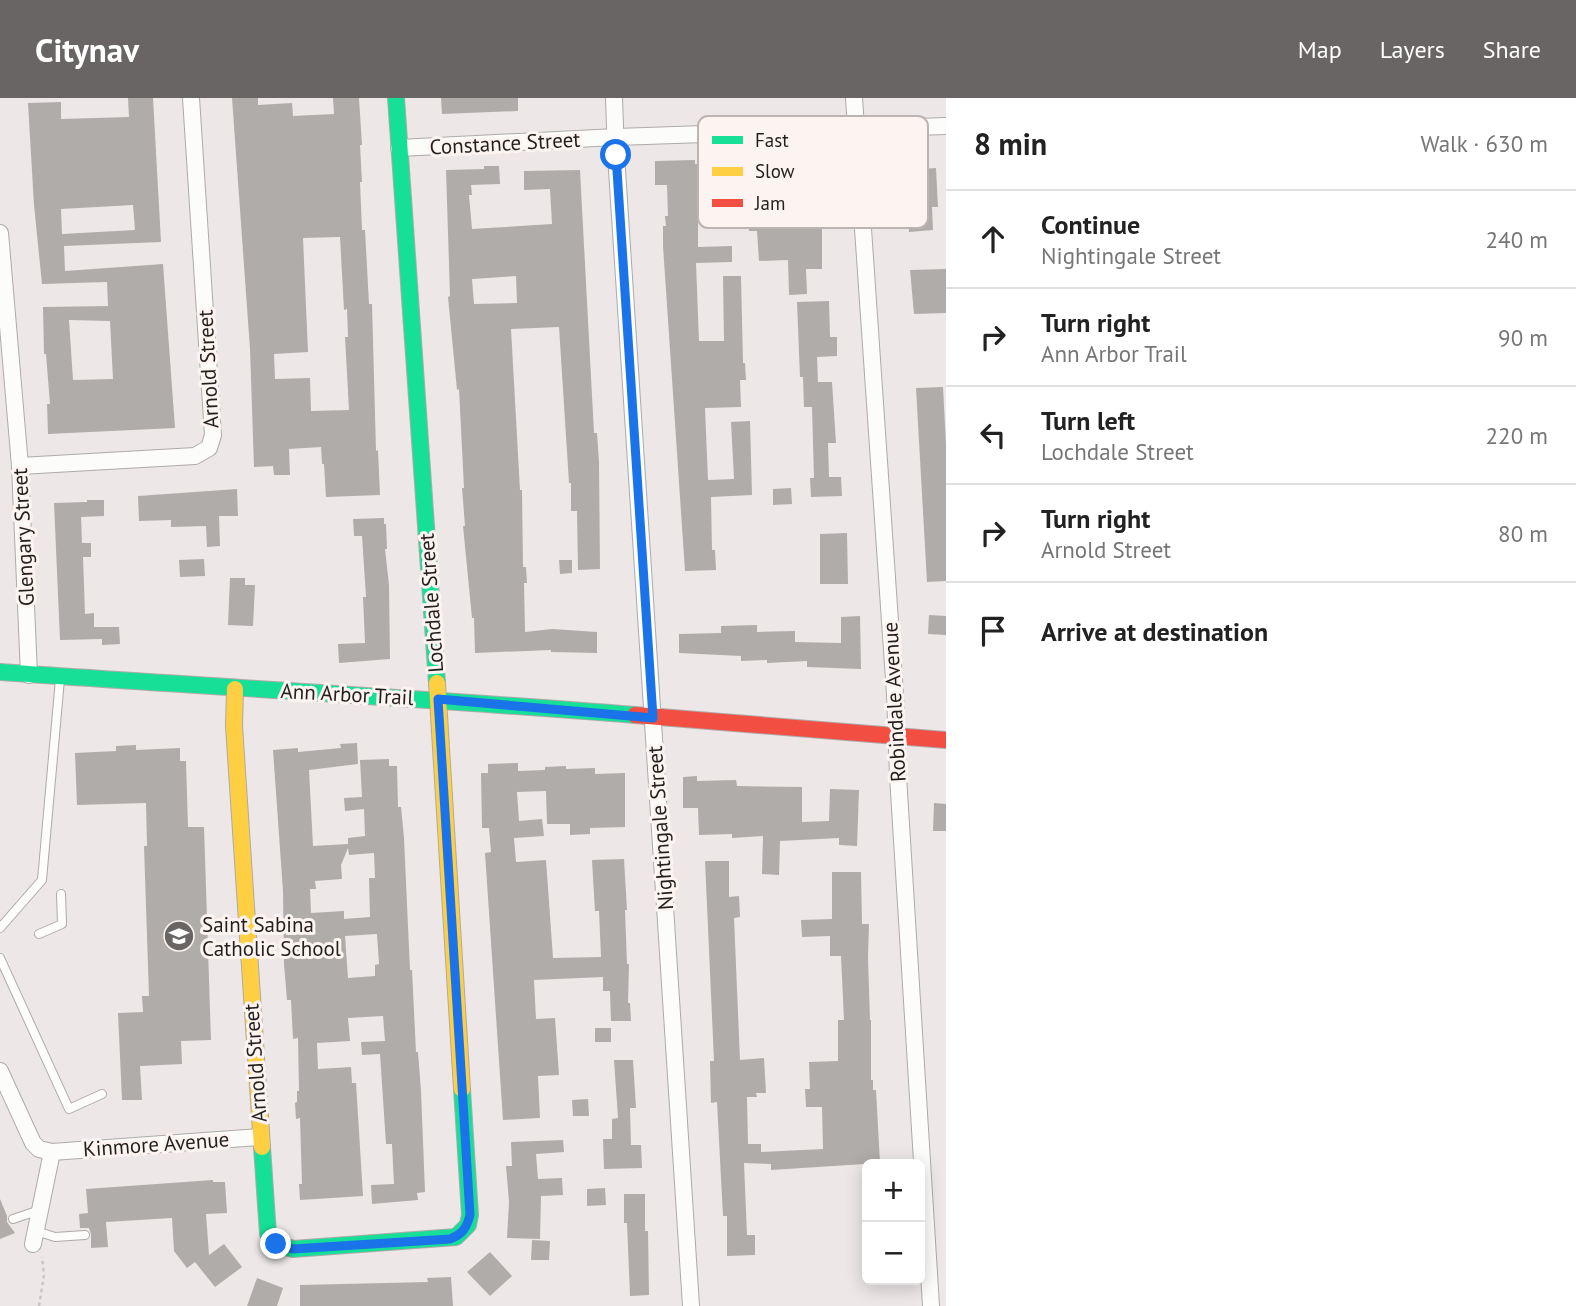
<!DOCTYPE html>
<meta charset="utf-8">
<style>
:root{--surface:#fff;--page:#f6f6f6;--text:#222;--muted:#767676;--line:#e0e0e0;--accent:#696564}
body{margin:0;font-family:"PT Sans",sans-serif;background:var(--page);color:var(--text)}
.controls{position:absolute;right:21px;bottom:21px;display:grid;overflow:hidden;border-radius:10px;box-shadow:0 4px 18px #0003}
.controls button{width:63px;height:63px;display:grid;place-items:center;padding:0;border:0;border-bottom:2px solid var(--line);background:var(--surface);color:var(--text);font:35px sans-serif}
.stop{position:absolute;width:21px;height:21px;margin:-16px;border:5px solid #1a73e8;border-radius:50%;background:#fff}
.stop.end{background:#1a73e8;border-color:#fff;box-shadow:0 2px 7px #0008}
.list{margin:0;padding:0;list-style:none}
h2{display:flex;justify-content:space-between;align-items:center;height:91px;margin:0;padding:0 28px;font-size:30px}
h2 small{font-size:23px;font-weight:400;color:var(--muted)}
.list li{display:grid;grid-template-columns:46px 1fr auto;gap:21px;align-items:center;box-sizing:border-box;height:98px;padding:0 28px;border-top:2px solid var(--line)}
.list b{display:block;font-size:26px;white-space:nowrap}
.list p{margin:0;font-size:23px;white-space:nowrap;color:var(--muted)}
.list em{font-size:23px;font-style:normal;color:var(--muted)}
.icon{flex:none;width:38px;height:38px;fill:none;stroke:currentColor;stroke-width:2;stroke-linecap:round;stroke-linejoin:round}
.map{position:relative;flex:none;width:946px;height:1208px;overflow:hidden}
header{display:flex;align-items:center;gap:42px;box-sizing:border-box;height:98px;padding:0 35px;background:var(--accent);color:#fff}
header strong{font-size:33px}
nav{display:flex;gap:38px;margin-inline-start:auto;font-size:24px}
main{display:flex}
aside{flex:1;background:var(--surface)}
.map>svg:first-child{display:block}
.building{fill:#afacaa;fill-rule:evenodd}
.lines{fill:none;stroke-linecap:round;stroke-linejoin:round}
.lane-casing{stroke:#aeaaa9;stroke-width:10}
.street-casing{stroke:#aeaaa9;stroke-width:18}
.fast-casing{stroke:#aeaaa9;stroke-width:18}
.slow-casing{stroke:#aeaaa9;stroke-width:18}
.jam-casing{stroke:#aeaaa9;stroke-width:18}
.path{stroke:#c9c6c6;stroke-width:2.5;stroke-dasharray:3.5 3.5;stroke-linecap:butt}
.lane{stroke:#fcfcfb;stroke-width:8}
.street{stroke:#fcfcfb;stroke-width:16}
.fast{stroke:#16e098;stroke-width:16}
.slow{stroke:#ffcf43;stroke-width:16}
.jam{stroke:#f24e42;stroke-width:16}
.route{stroke:#1a73e8;stroke-width:9}
.labels{text-anchor:middle;dominant-baseline:central;stroke-width:6;stroke-linejoin:round;paint-order:stroke}
.street-label{font-size:21px;fill:#221f1e;stroke:#fdf4f1}
.poi-label{font-size:21px;fill:#221f1e;stroke:#fdf4f1;text-anchor:start}
.key{fill:#fdf4f1;stroke:#bbb4b2;stroke-width:2}
.key-label{font-size:19px;fill:#221f1e}
</style>
<header>
<strong>Citynav</strong>
<nav><a>Map</a><a>Layers</a><a>Share</a></nav>
</header>
<main>
<div class="map">
<svg width="946" height="1208" viewBox="0 0 946 1208">
<rect width="100%" height="100%" fill="#ede8e7"/>
<g class="building">
<path d="M128 0H153L161 144 64 148 65 173 163 166 175 330 48 336 47 306H50L46 256H44L43 209 108 208 107 184 42 186 34 107 28 5 61 4V21L129 19ZM133 107 135 132 62 136 61 111ZM69 222 110 223 113 281 73 282Z"/>
<path d="M232 0H258V7L292 5 293 18 334 16 333 0H359L362 47H360L362 84H360L362 132H365L369 206H372L376 353 378 352 380 397 326 399 324 366H322L321 349 289 351 290 377H274L273 368 254 369 250 251ZM340 139 344 212 347 211 348 239H345L349 312 311 313 310 280 275 281 274 256 308 254 303 140Z"/>
<polygon points="441,0 518,0 518,13 442,16"/>
<polygon points="920,54 921,71 936,70 938,109 932,109 933,132 909,134 908,115 919,114 919,89 898,90 896,55"/>
<path d="M782 60H816L817 93H819V122H822V171H806L807 196 789 197 788 162 759 163 757 133H749L744 68 782 67ZM790 83 791 116 767 117 765 84Z"/>
<polygon points="695,62 695,66 712,66 713,86 698,86 698,149 732,148 732,164 696,165 699,243 724,243 723,178 741,178 743,265 745,265 746,282 740,282 741,309 705,310 708,382 734,381 731,324 750,323 752,397 711,399 712,452 715,452 716,472 685,473 663,148 663,128 666,128 665,118 668,118 667,87 655,87 655,63"/>
<path d="M484 68H499L500 86 471 87 472 97H469L472 131 552 126 550 91 524 92V73L580 72 594 335H597L599 364 600 471 578 472 577 413H571V385H569L559 229 511 231 520 392H522L523 469H526L527 485H524L525 534 552 531 597 534V555L551 554V552L475 555 474 520H472L463 428H465L462 390H464L459 291 457 292 448 199 450 198 446 72 484 71ZM516 178 517 205 474 206 472 181Z"/>
<polygon points="946,171 946,215 914,216 910,172"/>
<polygon points="829,203 830,239 837,239 837,258 817,259 818,284 832,284 836,345 828,345 829,379 841,379 842,398 811,399 810,380 814,380 812,309 804,309 803,279 800,279 797,204"/>
<polygon points="943,289 946,347 946,483 927,484 916,290"/>
<polygon points="791,390 792,406 773,407 773,391"/>
<polygon points="237,391 238,418 219,418 220,448 207,449 206,428 171,429 171,422 139,423 138,398"/>
<polygon points="87,402 104,402 104,418 81,419 82,445 91,445 91,459 83,459 85,516 94,515 94,529 119,529 120,546 102,547 102,541 60,542 54,405 87,404"/>
<polygon points="384,420 384,426 386,426 387,451 385,451 389,487 390,561 339,565 338,546 365,545 363,499 366,499 362,438 354,438 353,421"/>
<polygon points="847,435 848,486 820,486 820,436"/>
<polygon points="204,461 205,478 180,479 179,462"/>
<polygon points="559,462 572,462 572,475 560,476"/>
<polygon points="230,480 245,480 245,487 255,487 253,528 228,527"/>
<polygon points="929,517 946,518 946,537 928,536"/>
<polygon points="860,518 861,571 807,569 807,563 767,565 767,562 741,563 741,558 679,555 679,536 721,535 721,528 757,527 757,534 795,533 795,544 841,545 841,519"/>
<path d="M357 645 358 666 309 672 313 748 348 746V740L365 738 364 711 345 713 344 700 362 699 360 662 389 661V668H397L398 709H401L404 740 410 872H412L416 954H418L421 993 425 1094 417 1095 418 1102 372 1106 371 1087 394 1086 392 1046H386L380 956 362 957 361 944 385 943 383 918 348 920 350 943 317 945 318 971 351 969 352 985H356L363 1098 300 1102 299 1086H302L300 1020 296 1021 295 1005 297 1004V993H299L298 940 293 941 291 902H287L284 866 283 793 273 652 298 650V654L341 650 340 646ZM348 750 349 757 374 755 375 780H369L370 819 344 821V813L311 815 310 791H316L315 783 342 781 341 767ZM377 836 379 866 375 867V878L348 880 345 838Z"/>
<polygon points="136,647 136,652 180,650 180,663 186,663 188,729 204,729 211,942 181,943 182,966 140,968 142,1002 122,1002 118,915 143,914 142,898 149,898 144,748 147,748 146,705 77,707 75,655 116,653 116,648"/>
<polygon points="518,665 518,673 545,672 545,669 566,668 566,671 595,670 595,676 625,675 625,729 590,730 590,736 570,737 570,726 547,726 546,693 517,694 519,723 542,721 544,738 514,740 516,764 546,762 553,860 601,859 599,813 595,813 592,762 624,761 627,812 625,812 627,866 629,866 628,905 630,905 631,923 611,923 610,893 603,893 603,879 534,882 536,921 555,920 559,977 538,978 540,1020 503,1022 485,755 491,754 489,730 482,730 481,675 488,675 488,666"/>
<polygon points="697,678 697,683 736,682 737,688 802,689 802,724 829,723 830,691 859,692 857,748 839,747 839,740 780,743 779,777 762,776 763,738 732,740 732,736 699,737 698,710 683,710 683,679"/>
<polygon points="934,705 946,706 946,733 933,733"/>
<polygon points="705,763 729,763 729,799 739,798 740,819 734,820 740,962 764,960 766,995 756,995 757,999 747,999 748,1046 761,1046 761,1054 823,1051 822,1009 806,1009 805,991 810,991 809,964 838,963 838,922 844,922 841,858 830,858 830,838 802,839 801,822 832,821 832,774 861,774 862,826 869,826 868,859 870,922 871,922 871,982 873,982 873,992 876,992 880,1065 771,1072 771,1066 744,1065 747,1137 755,1137 755,1157 727,1158 727,1118 723,1118 717,1004 711,1005 710,963 714,963"/>
<rect x="595" y="930" width="16" height="14"/>
<polygon points="614,962 633,962 636,1010 630,1010 631,1047 641,1047 642,1070 604,1071 603,1041 612,1041 612,1021 618,1020"/>
<polygon points="588,1001 589,1018 573,1018 572,1002"/>
<polygon points="563,1042 564,1054 536,1056 538,1081 562,1080 563,1097 541,1098 540,1141 507,1140 509,1104 506,1068 512,1068 511,1044"/>
<polygon points="213,1082 213,1084 225,1084 227,1115 206,1116 209,1157 224,1146 242,1169 215,1189 195,1164 187,1170 174,1153 172,1120 106,1124 108,1149 91,1150 91,1136 89,1130 80,1130 79,1116 88,1115 86,1091"/>
<polygon points="605,1090 606,1107 587,1108 587,1091"/>
<polygon points="624,1096 645,1096 645,1133 648,1133 649,1197 630,1198 627,1125 624,1125"/>
<polygon points="0,1101 7,1118 7,1124 15,1135 0,1141"/>
<polygon points="532,1142 550,1143 549,1162 531,1162"/>
<polygon points="490,1154 512,1178 490,1198 467,1174"/>
<polygon points="451,1179 453,1208 300,1208 300,1187 428,1184 427,1180"/>
<polygon points="257,1180 283,1190 277,1208 247,1208"/>
</g>
<g class="lines">
<g class="lane-casing">
<g id="lane">
<polyline points="0,830 42,782 60,581"/>
<polyline points="39,836 62,826 61,796"/>
<polyline points="0,860 69,1011 102,996"/>
<polyline points="13,1121 40,1112"/>
<polyline points="36,1133 55,1139 85,1137"/>
</g>
</g>
<g class="street-casing">
<g id="street">
<polyline points="614,0 616,57 691,1208"/>
<polyline points="854,0 895,596 898,678 931,1208"/>
<polyline points="399,50 616,39 946,28"/>
<polyline points="0,135 20,368 29,577"/>
<polyline points="20,368 195,358 209,350 213,337 191,0"/>
<polyline points="0,973 33,1045 39,1051 52,1054 259,1039"/>
<polyline points="33,1146 52,1054"/>
</g>
</g>
<g class="fast-casing">
<g id="fast">
<polyline points="396,0 437,585"/>
<path d="M0 574C212 589 424 600 635 617"/>
<polyline points="262,1049 268,1136 276,1146 293,1151 456,1139 468,1127 470,1117 462,991"/>
</g>
</g>
<g class="slow-casing">
<g id="slow">
<polyline points="437,585 462,991"/>
<polyline points="235,591 234,628 262,1049"/>
</g>
</g>
<g class="jam-casing">
<polyline id="jam" points="635,617 946,642"/>
</g>
<polyline class="path" points="39,1208 44,1177 42,1159"/>
<use href="#lane" class="lane"/>
<use href="#street" class="street"/>
<use href="#fast" class="fast"/>
<use href="#slow" class="slow"/>
<use href="#jam" class="jam"/>
</g>
<g class="lines">
<path class="route" d="M276 1146 293 1151 450 1141C463 1136 467 1129 470 1117L438 601 653 620 616 57"/>
</g>
<defs>
<g id="school-disc" transform="scale(1.575)"><circle r="9.5" fill="#696564" stroke="#fdf4f1"/><path d="M0-5L7-2L0 1L-7-2ZM-4 1L0 2.5L4 1V4Q0 6-4 4Z" fill="#fff"/></g>
</defs>
<g fill-rule="evenodd">
<use href="#school-disc" x="179" y="838"/>
</g>
<g class="labels">
<g class="street-label">
<text transform="translate(505 45) rotate(-3)">Constance Street</text>
<text transform="translate(208 271) rotate(-93)">Arnold Street</text>
<text transform="translate(23 439) rotate(-93)">Glengary Street</text>
<text transform="translate(431 505) rotate(-94)">Lochdale Street</text>
<text transform="translate(347 596) rotate(3)">Ann Arbor Trail</text>
<text transform="translate(894 604) rotate(-93)">Robindale Avenue</text>
<text transform="translate(660 730) rotate(-94)">Nightingale Street</text>
<text transform="translate(255 965) rotate(-94)">Arnold Street</text>
<text transform="translate(156 1046) rotate(-4)">Kinmore Avenue</text>
</g>
<g class="poi-label">
<text x="202" y="826">Saint Sabina<tspan x="202" dy="24">Catholic School</tspan></text>
</g>
</g>
<rect x="698" y="18" width="230" height="112" rx="10" class="key"/>
<rect x="712" y="38" width="31" height="8" fill="#16e098"/>
<rect x="712" y="69" width="31" height="9" fill="#ffcf43"/>
<rect x="712" y="101" width="31" height="8" fill="#f24e42"/>
<g class="key-label">
<text x="755" y="49">Fast</text>
<text x="755" y="80">Slow</text>
<text x="755" y="112">Jam</text>
</g>
</svg>
<div class="controls">
<button>+</button>
<button>−</button>
</div>
<div class="stop" style="left:616px;top:57px"></div>
<div class="stop end" style="left:276px;top:1146px"></div>
</div>
<aside>
<h2>8 min<small>Walk · 630 m</small></h2>
<ul class="list">
<li><svg class="icon" aria-label="ahead" viewBox="0 0 24 24"><path d="M12 20V5M6 11l6-6 6 6"/></svg><div><b>Continue</b><p>Nightingale Street</p></div><em>240 m</em></li>
<li><svg class="icon" aria-label="right" viewBox="0 0 24 24"><path d="M7 20v-9h11M14 6l5 5-5 5"/></svg><div><b>Turn right</b><p>Ann Arbor Trail</p></div><em>90 m</em></li>
<li><svg class="icon" aria-label="left" viewBox="0 0 24 24"><path d="M17 20v-9H6M10 6l-5 5 5 5"/></svg><div><b>Turn left</b><p>Lochdale Street</p></div><em>220 m</em></li>
<li><svg class="icon" aria-label="right" viewBox="0 0 24 24"><path d="M7 20v-9h11M14 6l5 5-5 5"/></svg><div><b>Turn right</b><p>Arnold Street</p></div><em>80 m</em></li>
<li><svg class="icon" aria-label="arrive" viewBox="0 0 24 24"><path d="M6 21V4h12l-3 4 3 4H6"/></svg><div><b>Arrive at destination</b></div></li>
</ul>
</aside>
</main>
